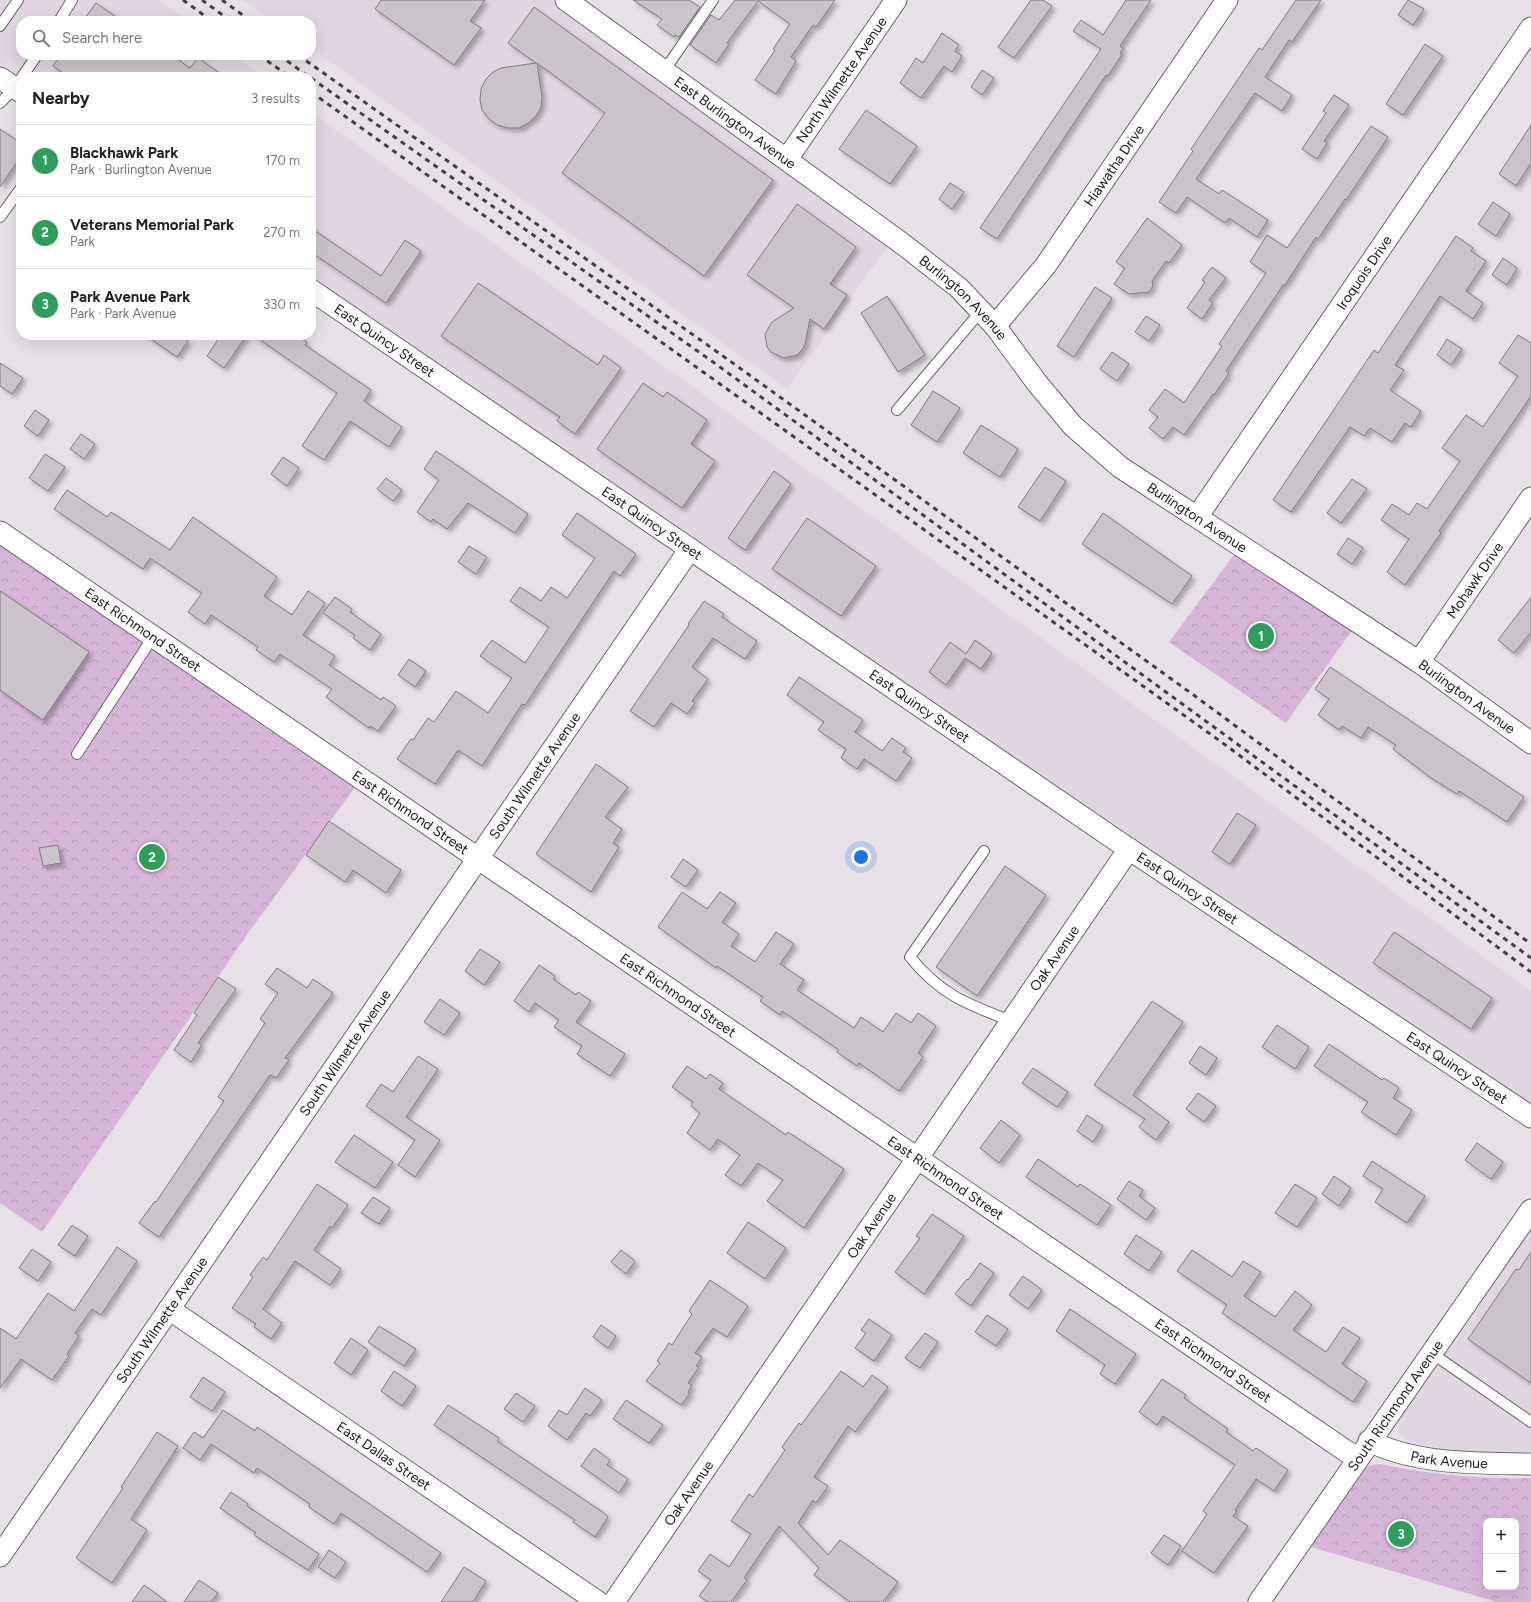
<!DOCTYPE html>
<meta charset="utf-8">
<style>
:root{--surface:#fff;--page:#f6f6f6;--text:#222;--muted:#767676;--line:#e0e0e0;--accent:#b45309}
body{margin:0;font-family:Figtree,sans-serif;background:var(--page);color:var(--text)}
.controls{position:absolute;right:12px;bottom:12px;display:grid;overflow:hidden;border-radius:8px;box-shadow:0 4px 16px #0002}
.controls button{width:36px;height:36px;display:grid;place-items:center;padding:0;border:0;border-bottom:1px solid var(--line);background:var(--surface);color:var(--text);font:20px sans-serif}
.you{position:absolute;left:861px;top:857px;width:14px;height:14px;margin:-10px;border:3px solid #fff;border-radius:50%;background:#1a73e8;box-shadow:0 0 0 6px #1a73e833}
.badge{display:grid;place-items:center;width:26px;height:26px;border-radius:50%;background:var(--accent);color:#fff;font-size:13px;font-weight:700}
.pin{position:absolute;translate:-50% -50%;border:2px solid #fff;box-shadow:0 1px 4px #0006}
.list{margin:0;padding:0;list-style:none}
h2{display:flex;justify-content:space-between;align-items:center;height:52px;margin:0;padding:0 16px;font-size:17px}
h2 small{font-size:13px;font-weight:400;color:var(--muted)}
.list li{display:grid;grid-template-columns:26px 1fr auto;gap:12px;align-items:center;box-sizing:border-box;height:72px;padding:0 16px;border-top:1px solid var(--line)}
.list b{display:block;font-size:15px;white-space:nowrap}
.list p{margin:0;font-size:13px;white-space:nowrap;color:var(--muted)}
.list em{font-size:13px;font-style:normal;color:var(--muted)}
.icon{flex:none;width:22px;height:22px;fill:none;stroke:currentColor;stroke-width:2;stroke-linecap:round;stroke-linejoin:round}
.map{position:relative;flex:none;width:1531px;height:1602px;overflow:hidden}
.search{position:absolute;background:var(--surface);box-shadow:0 4px 16px #0002;left:16px;top:16px;width:300px;height:44px;display:flex;align-items:center;gap:10px;box-sizing:border-box;padding:0 14px;border-radius:16px;color:var(--muted);font-size:15px}
.panel{position:absolute;background:var(--surface);box-shadow:0 4px 16px #0002;left:16px;top:72px;width:300px;height:268px;border-radius:16px}
.map>svg:first-child{display:block}
.built{fill:#e1d6e2}
.park{fill:url(#park-crowns);fill-rule:evenodd}
.building{fill:#cbc5cb;stroke:#817b81;filter:url(#shadow)}
.lines{fill:none;stroke-linecap:round;stroke-linejoin:round}
.service-casing{stroke:#6b666c;stroke-width:12}
.minor-casing{stroke:#6b666c;stroke-width:23}
.service{stroke:#fff;stroke-width:10}
.minor{stroke:#fff;stroke-width:21}
.rail{stroke:#454245;stroke-width:3;stroke-dasharray:5 5;stroke-linecap:butt}
.labels{text-anchor:middle;dominant-baseline:central;stroke-width:4;stroke-linejoin:round;paint-order:stroke}
.street-label{font-size:14px;fill:#1a181b;stroke:#fff}
</style>
<div class="map">
<svg width="1531" height="1602" viewBox="0 0 1531 1602">
<defs>
<pattern id="park-crowns" width="20" height="18" patternUnits="userSpaceOnUse"><rect width="20" height="18" fill="#d7b6da"/><path d="M2 6a3 3 0 1 1 6 0M12 15a3 3 0 1 1 6 0" fill="none" stroke="#b89cba"/></pattern>
<filter id="shadow"><feDropShadow dx="3.5" dy="3.5" stdDeviation="2" flood-color="#0004"/></filter>
</defs>
<rect width="100%" height="100%" fill="#e8e2e8"/>
<g class="built">
<polygon points="0,0 159,0 188,21 21,21 21,55 234,55 263,77 21,77 21,88 0,74"/>
<polygon points="244,0 551,0 891,241 787,389 311,48 311,21 273,21"/>
<polygon points="311,112 1531,991 1531,1106 1516,1094 1139,844 311,282"/>
<polygon points="1531,1226 1531,1452 1463,1451 1422,1445 1407,1440 1397,1431 1400,1413"/>
</g>
<g class="park">
<polygon points="0,541 356,786 251,929 42,1232 0,1203"/>
<polygon points="1236,552 1353,629 1286,723 1169,642"/>
<path d="M1381 1464C1431 1475 1481 1479 1531 1478V1602H1497L1308 1546 1363 1469 1372 1465ZM1486 1521H1516V1587H1486Z"/>
</g>
<g class="building">
<polygon points="381,0 485,0 470,21 481,28 454,65 375,9"/>
<polygon points="633,0 689,0 700,7 679,37 675,35 674,37 657,25 662,19"/>
<polygon points="735,0 835,0 816,27 813,25 791,57 796,61 776,94 755,80 775,50 773,49 790,24 758,1 727,43 729,44 716,63 690,45 711,15 719,20"/>
<polygon points="1031,0 1043,0 1052,6 1014,58 998,47"/>
<polygon points="1126,0 1151,0 1120,46 1123,48 1120,53 1122,54 1108,76 1106,75 997,239 980,228 1101,49 1073,31 1081,20 1103,35"/>
<polygon points="1296,0 1321,0 1292,42 1289,40 1265,77 1292,95 1282,111 1255,93 1196,179 1219,194 1222,190 1268,220 1257,237 1229,218 1225,223 1187,197 1176,213 1159,202 1193,151 1191,149 1259,48 1262,50"/>
<polygon points="1408,0 1424,9 1413,25 1398,15"/>
<polygon points="96,3 122,21 83,21"/>
<polygon points="534,7 773,180 704,276 562,173 605,113 537,63 542,97 541,107 536,116 528,123 519,128 508,128 497,125 489,119 482,110 480,100 481,89 486,79 493,72 501,68 536,63 508,43"/>
<polygon points="942,33 959,45 955,51 962,56 952,72 944,66 921,98 900,83 916,58 923,63"/>
<polygon points="1425,44 1443,56 1403,115 1386,104"/>
<polygon points="60,55 171,55 190,68 198,58 225,77 68,77 53,66"/>
<polygon points="982,70 994,78 982,95 971,87"/>
<polygon points="1334,95 1349,105 1324,141 1327,143 1317,159 1302,149 1326,113 1323,111"/>
<polygon points="866,110 917,146 890,184 839,149"/>
<polygon points="1531,125 1531,163 1516,186 1499,174"/>
<polygon points="1371,126 1388,137 1346,200 1345,199 1318,239 1316,237 1285,285 1283,285 1226,371 1229,373 1214,395 1213,394 1184,435 1173,427 1163,439 1149,428 1158,417 1149,410 1165,389 1184,403 1222,346 1219,344 1266,273 1250,262 1267,235 1287,248"/>
<polygon points="0,129 21,143 21,156 0,187"/>
<polygon points="950,183 964,192 952,209 939,199"/>
<polygon points="1493,202 1510,214 1496,236 1478,224"/>
<polygon points="797,204 856,247 830,284 847,295 824,329 810,319 805,344 802,350 797,355 784,358 771,352 767,347 765,334 772,322 794,308 747,275"/>
<polygon points="1147,218 1182,245 1169,263 1166,261 1152,281 1153,286 1149,292 1129,294 1114,284 1125,268 1116,262"/>
<polygon points="311,228 381,276 405,240 421,251 386,303 311,252"/>
<polygon points="1456,236 1473,248 1471,251 1486,261 1466,291 1483,303 1473,319 1440,296 1395,365 1404,370 1390,390 1421,411 1411,427 1405,423 1392,442 1370,428 1364,436 1350,427 1291,512 1273,500 1374,350 1378,353"/>
<polygon points="1503,258 1517,268 1507,285 1492,275"/>
<polygon points="1212,267 1226,278 1209,300 1213,303 1202,319 1187,308 1205,282 1202,280"/>
<polygon points="478,283 598,365 604,355 621,368 575,434 557,421 560,417 441,336"/>
<polygon points="1095,287 1112,298 1074,357 1057,346"/>
<polygon points="887,296 925,355 898,372 861,313"/>
<polygon points="1146,316 1160,325 1149,341 1135,332"/>
<polygon points="145,335 179,335 188,341 177,357"/>
<polygon points="221,335 247,335 224,368 207,356"/>
<polygon points="253,335 296,335 307,342 305,345 371,390 364,401 402,427 389,447 350,421 324,460 302,446 337,393"/>
<polygon points="1518,335 1531,343 1531,396 1445,522 1439,531 1441,533 1405,585 1387,572 1409,539 1381,520 1392,504 1409,515 1417,503 1427,509 1460,461 1442,448 1466,415 1483,427 1518,376 1499,363"/>
<polygon points="1447,339 1462,349 1451,365 1437,355"/>
<polygon points="1112,352 1129,364 1117,381 1100,369"/>
<polygon points="0,363 23,378 12,394 0,386"/>
<polygon points="643,383 663,397 667,392 707,420 691,444 715,461 682,508 597,449"/>
<polygon points="933,391 960,408 937,442 911,425"/>
<polygon points="35,410 49,420 38,436 24,426"/>
<polygon points="981,425 1018,449 1000,477 963,453"/>
<polygon points="81,434 95,444 84,459 70,449"/>
<polygon points="436,451 528,514 515,533 468,503 447,529 433,519 431,522 417,512 439,480 424,469"/>
<polygon points="45,454 65,467 48,491 29,478"/>
<polygon points="283,457 299,468 287,486 271,474"/>
<polygon points="1045,467 1066,481 1040,521 1018,507"/>
<polygon points="774,471 791,484 745,550 728,538"/>
<polygon points="386,478 402,490 393,501 377,489"/>
<polygon points="1352,479 1367,489 1341,523 1327,513"/>
<polygon points="67,490 107,517 111,512 170,550 193,517 277,577 264,596 292,615 308,591 325,603 303,635 335,656 329,665 381,700 383,697 396,706 378,731 370,726 369,728 326,697 332,689 280,654 274,662 256,650 258,647 211,615 205,624 188,612 202,593 150,558 143,569 54,509"/>
<polygon points="577,513 636,554 620,576 614,571 525,705 522,704 482,766 458,750 435,784 397,759 411,739 413,740 428,718 434,722 456,691 488,713 512,678 480,656 492,640 525,663 549,627 510,601 520,587 541,601 551,587 567,598 595,558 562,535"/>
<polygon points="1103,513 1192,576 1172,604 1082,544"/>
<polygon points="807,518 876,566 841,616 772,569"/>
<polygon points="1348,538 1363,548 1352,564 1337,554"/>
<polygon points="469,546 487,557 476,574 458,562"/>
<polygon points="0,591 89,652 43,720 0,690"/>
<polygon points="335,597 352,609 350,612 381,634 370,650 353,638 355,635 323,613"/>
<polygon points="1531,597 1531,632 1514,653 1498,640"/>
<polygon points="704,601 724,614 722,617 757,641 745,659 713,638 692,667 708,679 692,701 695,703 687,714 671,703 654,727 630,711 689,625 688,624"/>
<polygon points="975,640 992,653 981,669 965,658 946,685 929,672 950,642 966,654"/>
<polygon points="409,659 426,671 415,687 398,675"/>
<polygon points="1330,667 1524,797 1507,822 1459,791 1457,794 1431,778 1393,749 1396,745 1368,727 1361,738 1342,726 1339,730 1318,715 1329,699 1315,689"/>
<polygon points="799,677 863,720 855,732 882,751 892,738 906,748 903,752 912,758 896,781 864,759 857,769 841,758 846,749 818,730 824,722 787,695"/>
<polygon points="596,764 628,787 605,817 622,829 613,843 619,847 591,892 536,854"/>
<polygon points="1237,813 1256,825 1230,864 1212,852"/>
<polygon points="329,821 401,870 386,893 353,870 345,882 306,855"/>
<polygon points="58,845 61,863 43,866 39,848"/>
<polygon points="683,859 698,870 686,887 671,877"/>
<polygon points="1005,866 1046,895 977,996 936,967"/>
<polygon points="682,892 707,909 720,892 736,903 722,922 739,934 731,946 755,962 776,932 794,944 780,964 804,980 797,990 854,1028 861,1017 883,1032 896,1013 911,1023 918,1013 936,1026 918,1053 923,1057 899,1091 859,1063 857,1066 837,1052 839,1050 782,1011 780,1015 760,1001 763,997 717,966 716,968 658,927"/>
<polygon points="1394,932 1492,998 1471,1029 1373,963"/>
<polygon points="480,949 500,962 484,985 465,971"/>
<polygon points="539,965 555,976 553,979 576,995 578,992 591,1001 576,1022 625,1054 610,1076 577,1054 582,1046 554,1027 559,1020 535,1003 529,1012 514,1001"/>
<polygon points="277,968 307,988 313,979 333,993 285,1058 289,1060 276,1078 270,1075 159,1237 139,1223 155,1201 156,1202 224,1101 218,1097 265,1023 260,1019 278,993 265,984"/>
<polygon points="218,977 236,989 198,1043 202,1045 191,1062 174,1050 197,1015 194,1013"/>
<polygon points="440,999 460,1013 444,1035 424,1022"/>
<polygon points="1152,1001 1183,1022 1133,1095 1169,1122 1156,1140 1139,1127 1145,1119 1094,1085"/>
<polygon points="1277,1025 1309,1047 1295,1069 1262,1047"/>
<polygon points="1329,1044 1382,1080 1384,1078 1399,1088 1393,1098 1412,1110 1396,1135 1361,1112 1368,1102 1314,1066"/>
<polygon points="1200,1046 1217,1058 1206,1075 1189,1063"/>
<polygon points="418,1056 438,1069 406,1117 440,1140 415,1177 398,1165 415,1140 366,1106 381,1084 393,1092"/>
<polygon points="687,1066 706,1079 710,1074 723,1083 719,1089 786,1135 788,1132 844,1169 804,1228 767,1201 783,1180 758,1163 741,1186 725,1175 740,1155 718,1139 710,1150 687,1133 700,1113 691,1106 693,1102 672,1087"/>
<polygon points="1033,1068 1068,1092 1057,1107 1022,1083"/>
<polygon points="1198,1093 1216,1106 1204,1122 1186,1109"/>
<polygon points="1087,1115 1103,1126 1093,1142 1077,1131"/>
<polygon points="1001,1120 1020,1135 999,1163 980,1148"/>
<polygon points="354,1135 393,1162 375,1188 335,1162"/>
<polygon points="1477,1143 1503,1162 1491,1179 1465,1160"/>
<polygon points="1038,1159 1078,1187 1080,1184 1111,1205 1097,1225 1026,1177"/>
<polygon points="1372,1161 1425,1196 1407,1223 1375,1202 1383,1189 1363,1176"/>
<polygon points="1334,1176 1351,1188 1339,1206 1322,1194"/>
<polygon points="1129,1181 1143,1190 1139,1196 1155,1208 1146,1220 1117,1199"/>
<polygon points="317,1184 348,1205 332,1228 330,1226 314,1250 341,1269 330,1285 295,1261 263,1309 282,1323 271,1339 254,1327 256,1324 232,1308 253,1277 250,1275 263,1257 267,1260"/>
<polygon points="1295,1184 1317,1198 1297,1227 1275,1213"/>
<polygon points="373,1197 390,1208 379,1224 361,1213"/>
<polygon points="932,1214 964,1236 924,1294 895,1272 920,1238 916,1236"/>
<polygon points="748,1222 786,1248 765,1279 727,1253"/>
<polygon points="72,1225 88,1236 75,1256 58,1245"/>
<polygon points="1136,1235 1162,1252 1149,1271 1124,1254"/>
<polygon points="117,1247 137,1261 101,1315 92,1309 75,1333 79,1336 67,1354 69,1356 52,1380 21,1359 0,1388 0,1328 16,1339 48,1293 74,1311"/>
<polygon points="32,1249 51,1262 38,1281 19,1268"/>
<polygon points="621,1250 635,1261 626,1274 611,1262"/>
<polygon points="1192,1250 1232,1277 1243,1261 1261,1272 1244,1296 1275,1317 1295,1291 1312,1305 1293,1330 1326,1352 1343,1327 1360,1338 1342,1364 1367,1381 1353,1402 1222,1313 1227,1305 1177,1271"/>
<polygon points="1531,1252 1531,1383 1468,1339 1516,1269 1519,1270"/>
<polygon points="980,1263 994,1273 971,1306 955,1294 967,1279 968,1280"/>
<polygon points="1023,1276 1042,1290 1028,1309 1009,1295"/>
<polygon points="710,1280 748,1306 727,1337 713,1328 695,1353 702,1357 696,1366 699,1367 688,1383 692,1385 688,1392 690,1393 681,1405 646,1381 660,1363 657,1361 669,1343 672,1345 692,1314 689,1311"/>
<polygon points="1070,1309 1136,1354 1115,1384 1100,1374 1105,1365 1056,1331"/>
<polygon points="987,1315 1008,1329 996,1346 975,1332"/>
<polygon points="869,1319 892,1335 874,1361 855,1348 866,1333 861,1330"/>
<polygon points="601,1325 616,1336 608,1348 593,1337"/>
<polygon points="379,1326 416,1349 404,1366 368,1342"/>
<polygon points="925,1333 938,1342 920,1368 905,1358"/>
<polygon points="351,1338 368,1350 351,1375 334,1363"/>
<polygon points="394,1371 416,1386 402,1406 381,1391"/>
<polygon points="841,1371 863,1387 872,1375 888,1387 855,1432 848,1426 814,1477 828,1486 816,1503 813,1500 798,1523 828,1555 840,1540 898,1582 883,1602 850,1602 814,1575 819,1568 779,1526 744,1578 747,1580 731,1602 708,1602 699,1596 711,1580 698,1571 710,1554 729,1567 751,1534 731,1521 749,1494 753,1497 785,1450 782,1447 799,1423 801,1425"/>
<polygon points="203,1377 225,1392 212,1411 190,1397"/>
<polygon points="1162,1379 1186,1395 1184,1398 1228,1429 1226,1432 1253,1451 1256,1448 1288,1470 1274,1491 1256,1479 1235,1510 1237,1511 1233,1516 1248,1526 1214,1573 1182,1551 1207,1514 1203,1511 1235,1465 1163,1416 1157,1425 1139,1412"/>
<polygon points="585,1388 602,1400 590,1416 586,1413 567,1440 548,1426 559,1410 567,1415"/>
<polygon points="516,1393 535,1406 523,1422 504,1409"/>
<polygon points="626,1400 663,1425 649,1443 613,1419"/>
<polygon points="448,1405 499,1438 497,1441 604,1513 608,1517 595,1537 573,1522 575,1520 434,1425"/>
<polygon points="223,1410 255,1431 257,1427 441,1553 427,1572 341,1513 334,1524 309,1507 310,1504 257,1468 254,1473 211,1444 200,1460 183,1448 194,1432 203,1438"/>
<polygon points="157,1432 178,1446 131,1519 147,1530 112,1583 76,1558 123,1488 121,1487"/>
<polygon points="594,1448 610,1460 607,1465 628,1479 619,1493 581,1466"/>
<polygon points="231,1492 248,1504 247,1506 319,1554 308,1570 254,1535 256,1533 220,1508"/>
<polygon points="1164,1535 1181,1546 1168,1565 1151,1553"/>
<polygon points="329,1550 346,1562 335,1578 318,1567"/>
<polygon points="464,1567 486,1581 473,1602 441,1602"/>
<polygon points="199,1580 218,1593 211,1602 184,1602"/>
<polygon points="144,1585 167,1602 132,1602"/>
</g>
<g class="lines">
<g class="service-casing">
<g id="service">
<polyline points="59,21 72,0"/>
<polyline points="0,26 18,0"/>
<polyline points="664,71 713,0"/>
<polyline points="22,77 37,55"/>
<polyline points="0,103 15,88 21,79"/>
<polyline points="0,217 21,188"/>
<polyline points="897,410 981,311"/>
<polyline points="77,754 153,637"/>
<path d="M984 851 910 957C941 995 967 1004 1011 1021"/>
<polyline points="1430,1352 1531,1422"/>
</g>
</g>
<g class="minor-casing">
<g id="minor">
<path id="s1" d="M566 0 904 245 959 288 995 326 1037 383 1073 426 1120 467 1419 662 1531 743"/>
<polyline points="0,78 21,92"/>
<path id="s2" d="M787 159 896 0"/>
<path id="s3" d="M311 290 1129 849 1531 1117"/>
<path id="s4" d="M995 326 1046 265 1227 0"/>
<path id="s5" d="M1197 517 1531 28"/>
<path id="s6" d="M0 532 1346 1451 1357 1457"/>
<path id="s7" d="M1419 662 1531 498"/>
<path id="s8" d="M169 1309 598 1602"/>
<path id="s9" d="M1369 1441C1418 1465 1477 1463 1531 1464"/>
<path id="s10" d="M0 1556 690 549"/>
<path id="s11" d="M614 1602 1129 849"/>
<path id="s12" d="M1259 1602 1531 1210"/>
</g>
</g>
<use href="#service" class="service"/>
<use href="#minor" class="minor"/>
<g class="rail">
<polyline points="183,0 212,21"/>
<polyline points="202,0 231,21"/>
<polyline points="222,0 251,21"/>
<polyline points="259,55 290,77"/>
<polyline points="279,55 309,77"/>
<polyline points="298,55 723,356 1195,696 1531,944"/>
<polyline points="311,78 713,362 1531,958"/>
<polyline points="311,92 1220,741 1531,972"/>
</g>
</g>
<g class="labels">
<g class="street-label">
<text stroke="none"><textPath href="#s2" startOffset="96">North Wilmette Avenue</textPath></text>
<text stroke="none"><textPath href="#s1" startOffset="209">East Burlington Avenue</textPath></text>
<text stroke="none"><textPath href="#s4" startOffset="200">Hiawatha Drive</textPath></text>
<text stroke="none"><textPath href="#s5" startOffset="296">Iroquois Drive</textPath></text>
<text stroke="none"><textPath href="#s1" startOffset="497">Burlington Avenue</textPath></text>
<text stroke="none"><textPath href="#s3" startOffset="89">East Quincy Street</textPath></text>
<text stroke="none"><textPath href="#s1" startOffset="821">Burlington Avenue</textPath></text>
<text stroke="none"><textPath href="#s3" startOffset="413">East Quincy Street</textPath></text>
<text stroke="none"><textPath href="#s7" startOffset="99">Mohawk Drive</textPath></text>
<text stroke="none"><textPath href="#s6" startOffset="173">East Richmond Street</textPath></text>
<text stroke="none"><textPath href="#s1" startOffset="1145">Burlington Avenue</textPath></text>
<text stroke="none"><textPath href="#s3" startOffset="737">East Quincy Street</textPath></text>
<text stroke="none"><textPath href="#s10" startOffset="946">South Wilmette Avenue</textPath></text>
<text stroke="none"><textPath href="#s6" startOffset="497">East Richmond Street</textPath></text>
<text stroke="none"><textPath href="#s3" startOffset="1061">East Quincy Street</textPath></text>
<text stroke="none"><textPath href="#s11" startOffset="780">Oak Avenue</textPath></text>
<text stroke="none"><textPath href="#s6" startOffset="821">East Richmond Street</textPath></text>
<text stroke="none"><textPath href="#s10" startOffset="610">South Wilmette Avenue</textPath></text>
<text stroke="none"><textPath href="#s3" startOffset="1385">East Quincy Street</textPath></text>
<text stroke="none"><textPath href="#s6" startOffset="1145">East Richmond Street</textPath></text>
<text stroke="none"><textPath href="#s11" startOffset="456">Oak Avenue</textPath></text>
<text stroke="none"><textPath href="#s10" startOffset="286">South Wilmette Avenue</textPath></text>
<text stroke="none"><textPath href="#s6" startOffset="1469">East Richmond Street</textPath></text>
<text stroke="none"><textPath href="#s12" startOffset="239">South Richmond Avenue</textPath></text>
<text stroke="none"><textPath href="#s8" startOffset="260">East Dallas Street</textPath></text>
<text stroke="none"><textPath href="#s9" startOffset="83">Park Avenue</textPath></text>
<text stroke="none"><textPath href="#s11" startOffset="132">Oak Avenue</textPath></text>
</g>
</g>
</svg>
<div class="controls">
<button>+</button>
<button>−</button>
</div>
<div class="you"></div>
<div class="pin badge" style="left:1261px;top:636px;background:#2e9e5b">1</div>
<div class="pin badge" style="left:152px;top:857px;background:#2e9e5b">2</div>
<div class="pin badge" style="left:1401px;top:1534px;background:#2e9e5b">3</div>
<div class="search"><svg class="icon" aria-label="search" viewBox="0 0 24 24"><circle cx="10" cy="10" r="6"/><path d="M15 15l6 6"/></svg>Search here</div>
<section class="panel">
<h2>Nearby<small>3 results</small></h2>
<ul class="list">
<li><span class="badge" style="background:#2e9e5b">1</span><div><b>Blackhawk Park</b><p>Park · Burlington Avenue</p></div><em>170 m</em></li>
<li><span class="badge" style="background:#2e9e5b">2</span><div><b>Veterans Memorial Park</b><p>Park</p></div><em>270 m</em></li>
<li><span class="badge" style="background:#2e9e5b">3</span><div><b>Park Avenue Park</b><p>Park · Park Avenue</p></div><em>330 m</em></li>
</ul>
</section>
</div>
